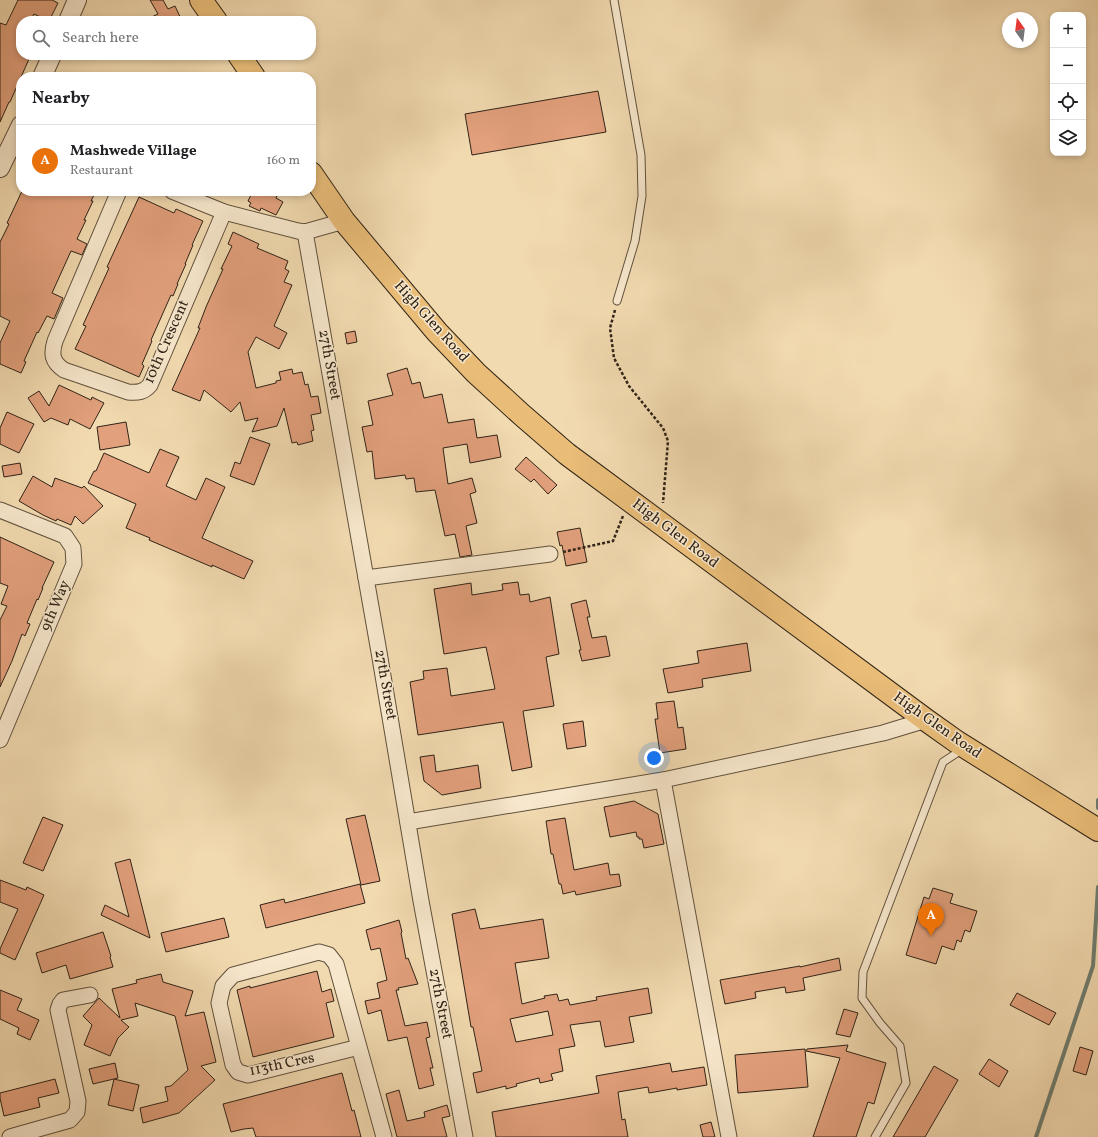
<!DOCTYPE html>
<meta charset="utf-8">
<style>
:root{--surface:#fff;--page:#f6f6f6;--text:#202124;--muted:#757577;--line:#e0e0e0;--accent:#7c3aed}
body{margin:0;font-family:Vollkorn,serif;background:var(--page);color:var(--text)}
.controls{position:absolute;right:12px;top:12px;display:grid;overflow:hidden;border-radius:8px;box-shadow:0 2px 6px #0003}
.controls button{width:36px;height:36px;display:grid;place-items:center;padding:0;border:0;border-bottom:1px solid var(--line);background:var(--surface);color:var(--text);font:20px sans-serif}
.compass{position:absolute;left:1002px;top:12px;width:36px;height:36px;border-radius:50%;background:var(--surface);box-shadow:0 2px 6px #0003;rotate:346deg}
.you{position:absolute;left:654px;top:758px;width:14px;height:14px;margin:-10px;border:3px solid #fff;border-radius:50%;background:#1a73e8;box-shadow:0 0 0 6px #1a73e833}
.badge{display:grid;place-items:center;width:26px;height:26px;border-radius:50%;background:var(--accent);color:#fff;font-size:13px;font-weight:700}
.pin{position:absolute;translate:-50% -33px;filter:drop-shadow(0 1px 2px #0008)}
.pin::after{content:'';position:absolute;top:21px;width:14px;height:12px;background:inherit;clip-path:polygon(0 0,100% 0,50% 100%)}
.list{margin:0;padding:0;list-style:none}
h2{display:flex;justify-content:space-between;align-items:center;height:52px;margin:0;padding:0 16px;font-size:17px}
h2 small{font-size:13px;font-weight:400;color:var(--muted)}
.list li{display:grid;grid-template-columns:26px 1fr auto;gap:12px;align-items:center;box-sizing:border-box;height:72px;padding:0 16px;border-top:1px solid var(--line)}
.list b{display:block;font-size:15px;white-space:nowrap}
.list p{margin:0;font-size:13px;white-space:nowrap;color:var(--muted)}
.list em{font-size:13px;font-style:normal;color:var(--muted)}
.icon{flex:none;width:22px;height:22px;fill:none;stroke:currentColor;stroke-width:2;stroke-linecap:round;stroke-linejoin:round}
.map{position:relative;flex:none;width:1098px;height:1137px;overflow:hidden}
.search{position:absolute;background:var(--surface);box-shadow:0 2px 6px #0003;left:16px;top:16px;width:300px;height:44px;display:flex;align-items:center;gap:10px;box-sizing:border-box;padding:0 14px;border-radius:16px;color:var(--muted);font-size:15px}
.panel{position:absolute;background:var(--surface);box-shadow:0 2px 6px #0003;left:16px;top:72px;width:300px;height:124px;border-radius:16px}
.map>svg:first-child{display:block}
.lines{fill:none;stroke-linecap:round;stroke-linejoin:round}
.stream{stroke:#707e70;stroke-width:4}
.building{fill:#e2a07c;stroke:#2f2317;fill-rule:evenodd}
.service-casing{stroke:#60513d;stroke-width:9}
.minor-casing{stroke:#60513d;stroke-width:17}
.tertiary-casing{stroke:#60513d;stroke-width:20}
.primary-casing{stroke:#2f2317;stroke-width:24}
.path{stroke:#2f2317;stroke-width:2.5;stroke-dasharray:3 2;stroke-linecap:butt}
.service{stroke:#f7e7cc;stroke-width:7}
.minor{stroke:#f7e7cc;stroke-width:15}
.tertiary{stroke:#f7e7cc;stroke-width:18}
.primary{stroke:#e9bd78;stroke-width:22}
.labels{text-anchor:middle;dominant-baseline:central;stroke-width:3;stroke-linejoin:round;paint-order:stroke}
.street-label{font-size:15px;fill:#2f2317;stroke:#f7e7cc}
</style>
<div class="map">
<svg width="1098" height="1137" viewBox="0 0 1098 1137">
<rect width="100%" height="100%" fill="#f2dab0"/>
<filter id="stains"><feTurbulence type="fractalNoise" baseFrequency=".005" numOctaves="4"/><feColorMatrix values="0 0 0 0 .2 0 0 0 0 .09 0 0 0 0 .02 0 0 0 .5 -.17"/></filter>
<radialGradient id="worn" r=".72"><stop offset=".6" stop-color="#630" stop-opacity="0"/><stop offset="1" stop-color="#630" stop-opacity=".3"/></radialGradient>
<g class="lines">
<g class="stream">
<polyline points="1098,800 1098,808"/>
<polyline points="1036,1137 1093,966 1098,887"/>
</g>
</g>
<g class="building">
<polygon points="18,0 52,0 58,3 49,21 34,14 30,21 21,21 21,55 29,59 10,102 9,102 0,122 0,23 6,25"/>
<polygon points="150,0 163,0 168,9 175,6 182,21 143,21 158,14"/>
<polygon points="598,91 606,132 472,155 465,114"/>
<polygon points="22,191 96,191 91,201 93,201 84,220 86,220 77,239 87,244 82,255 71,251 52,293 63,298 54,319 47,316 38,333 37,332 24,361 26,362 21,373 0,364 0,343 10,321 0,316 0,242 9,224 7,223"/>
<polygon points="253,191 279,191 276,198 283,202 276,215 261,208 260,211 249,206 251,203 248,201"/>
<polygon points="139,197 174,213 176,209 203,221 192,245 193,245 185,264 186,264 177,284 178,284 173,296 171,295 151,340 152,341 142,364 144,366 139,377 75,349 86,326 83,325 109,268 107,267"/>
<polygon points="233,232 259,244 257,248 288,261 285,269 289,271 284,282 292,285 274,326 287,333 279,349 256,337 248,352 256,388 276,383 276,381 281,380 279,372 292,369 293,374 302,372 305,385 308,384 311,397 318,396 321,413 311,415 314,430 311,431 313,441 298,445 297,442 292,443 284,408 277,426 252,432 258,418 245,421 240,402 231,412 204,390 200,401 172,390 200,328 198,328 206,307 223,269 221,269 232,246 228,244"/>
<polygon points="355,331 357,342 347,344 345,333"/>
<polygon points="407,368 412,384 420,382 424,398 442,394 448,423 474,419 477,438 497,435 501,457 470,463 467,444 443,448 448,484 472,478 476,492 470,494 477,523 466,526 472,555 460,557 455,534 445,536 435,490 416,492 414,478 406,479 405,475 375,479 372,451 367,452 362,427 373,425 368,401 393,395 387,374"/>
<polygon points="59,385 91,400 92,397 104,403 90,429 70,419 68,425 51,418 44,422 28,398 39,391 49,406"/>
<polygon points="7,412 34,424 19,453 0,444 0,428"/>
<polygon points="126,422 130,445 100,450 97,427"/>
<polygon points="250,437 270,444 254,485 230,476 235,462 240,464"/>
<polygon points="160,449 179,457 166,486 196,500 206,478 225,487 202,538 253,561 244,579 212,565 212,567 149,540 150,538 126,528 136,504 88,483 94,471 96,471 104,453 149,473"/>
<polygon points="526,457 557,485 548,494 534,479 531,482 515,469"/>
<polygon points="20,463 22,474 4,477 2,466"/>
<polygon points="33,476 52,487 55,478 82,488 84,486 103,506 83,524 75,516 71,525 57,519 56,521 43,515 19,501"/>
<polygon points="580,528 587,562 566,566 562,545 560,546 557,532"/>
<polygon points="0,537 54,562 42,588 43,588 38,600 37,599 27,623 30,624 25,636 22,634 12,661 0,687 0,620 7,606 1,604 8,586 0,583"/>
<polygon points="518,582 520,595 529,594 530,602 550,597 559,654 546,657 554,706 523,711 532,767 512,771 503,722 418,735 410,682 424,679 423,671 447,668 451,696 495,689 486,647 444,654 434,589 471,583 472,595 503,590 502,584"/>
<polygon points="586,600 590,617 587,617 592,638 606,636 610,656 582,661 579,650 581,650 571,604"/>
<polygon points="747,643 751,671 702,679 703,687 668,693 663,669 699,663 697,651"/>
<polygon points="674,701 678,728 683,727 686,749 660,753 655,719 658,719 656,703"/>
<polygon points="583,721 586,746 567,749 563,724"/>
<polygon points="434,755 436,772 478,765 481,788 442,795 424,781 420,757"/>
<polygon points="634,801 658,814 664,844 644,848 642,839 639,839 639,837 637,837 636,832 610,837 604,807"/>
<polygon points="365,815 380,881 361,885 346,819"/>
<polygon points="43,817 63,825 43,871 23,863"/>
<polygon points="565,818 574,870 608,863 610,875 619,874 621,886 576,895 575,891 563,894 561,884 559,884 553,854 551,854 546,821"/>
<polygon points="130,859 150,938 101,915 105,905 129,917 115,863"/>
<polygon points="0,880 26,890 27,887 44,895 15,960 0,953 0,949 18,909 0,902"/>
<polygon points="360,884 365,903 266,928 260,905 284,899 285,903"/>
<polygon points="933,888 953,894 950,903 977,911 970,932 965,930 961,942 957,940 954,950 942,946 936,964 906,955 924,897 929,899"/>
<path d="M475 909 480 929 543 919 549 958 515 963 522 1004 545 998 544 996 557 994 559 1001 568 999 570 1005 597 1000 596 997 648 988 652 1013 629 1017 634 1042 605 1047 600 1021 570 1025 575 1046 559 1049 563 1071 551 1074 553 1080 540 1083 539 1078 516 1084 517 1086 506 1089V1086L477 1093 473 1073 482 1071 473 1027H471L452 914ZM548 1011 553 1035 516 1042 510 1019Z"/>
<polygon points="224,918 229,937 166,952 161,933"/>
<polygon points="399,920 402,932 401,933 406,959 408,958 418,984 398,988 399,990 396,990 405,1026 427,1022 430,1037 426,1038 433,1068 430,1068 434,1085 419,1089 407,1037 388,1041 381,1010 368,1014 365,1001 380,998 377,983 387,980 380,948 371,950 366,930"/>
<polygon points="103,932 111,956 110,957 113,967 70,979 66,965 42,973 36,953"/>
<polygon points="839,958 841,970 803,978 805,990 786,993 785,987 755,992 756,998 725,1004 720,980 800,966 800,967"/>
<polygon points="317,971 322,992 331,989 334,1001 326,1003 334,1037 253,1057 237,990 250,986 250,988"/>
<polygon points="161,974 163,982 193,991 185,1016 204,1012 216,1062 201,1066 215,1080 179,1113 143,1123 140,1108 168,1101 165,1087 171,1086 188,1070 175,1016 135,1003 138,1016 121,1020 129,1027 118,1038 110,1056 84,1045 92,1025 83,1016 99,998 120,1018 112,989 137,983 136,980"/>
<polygon points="0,990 22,999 17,1010 39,1020 30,1040 17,1034 19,1028 0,1019"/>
<polygon points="1017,993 1056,1013 1049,1025 1010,1005"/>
<polygon points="844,1009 858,1013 850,1037 836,1034"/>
<polygon points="848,1045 846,1051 886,1063 874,1104 868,1102 856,1137 813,1137 840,1058 806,1051 807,1049"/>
<polygon points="1080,1047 1093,1051 1086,1075 1073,1071"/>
<polygon points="805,1049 808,1087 738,1093 735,1055"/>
<polygon points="989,1059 1008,1071 999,1087 979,1074"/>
<polygon points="115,1063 118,1078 93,1084 89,1069"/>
<polygon points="670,1063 672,1072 704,1067 707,1085 677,1090 677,1088 649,1093 648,1087 618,1092 622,1120 625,1119 628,1137 496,1137 492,1112 599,1093 596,1076"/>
<polygon points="934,1066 958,1080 925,1137 893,1137"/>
<polygon points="342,1073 352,1111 354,1110 361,1137 256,1137 253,1128 244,1129 231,1132 223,1104"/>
<polygon points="55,1079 59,1093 38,1098 40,1107 4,1116 0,1098 0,1093"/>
<polygon points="114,1079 139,1085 133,1111 108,1105"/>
<polygon points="399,1090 407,1121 425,1117 424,1112 447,1105 450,1116 442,1118 447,1137 397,1137 386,1094"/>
<polygon points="711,1122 715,1137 703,1137 700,1125"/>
</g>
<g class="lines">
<g class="service-casing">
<g id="service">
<polyline points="614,0 641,155 642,196 635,241 617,301"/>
<polyline points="875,1137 906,1083 900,1046 880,1023 862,998 863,972 943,762 963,749"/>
</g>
</g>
<g class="minor-casing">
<g id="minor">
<path d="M119 191 55 341C51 354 52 362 64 370L128 392C138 393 144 392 150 385L224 212"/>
<polyline points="172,191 224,212 298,231 305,232 344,221"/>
<polyline points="305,232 379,652 421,901 465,1137"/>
<polyline points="0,510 65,536 73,548 74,564 0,740"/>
<polyline points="366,578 550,554"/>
<polyline points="663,780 729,1137"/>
<polyline points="408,822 663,780 883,733 926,720"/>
<polyline points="359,1047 248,1075 238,1072 233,1065 219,1003 223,986 233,975 319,952 329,955 336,964 384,1137"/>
<polyline points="10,1137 70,1120 77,1112 78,1101 58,1010 60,1004 63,1000 90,995"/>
</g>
</g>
<g class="tertiary-casing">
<g id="tertiary">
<polyline points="68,21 77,0"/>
<polyline points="42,77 52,55"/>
<polyline points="0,168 21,125"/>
</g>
</g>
<g class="primary-casing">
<g id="primary">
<polyline points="201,0 216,21"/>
<polyline points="239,55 254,77"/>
<polyline points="311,173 344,221 437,332 476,373 522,415 567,454 926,720 957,742 1098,830"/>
</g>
</g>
<g class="path">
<polyline points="615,310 610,328 614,358 629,386 663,428 668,441 663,503"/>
<polyline points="563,552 613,541 623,516"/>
</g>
<use href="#service" class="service"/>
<use href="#minor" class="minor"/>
<use href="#tertiary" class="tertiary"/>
<use href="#primary" class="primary"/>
</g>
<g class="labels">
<g class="street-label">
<text transform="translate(431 322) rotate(48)">High Glen Road</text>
<text transform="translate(167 342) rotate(-66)">10th Crescent</text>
<text transform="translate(329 365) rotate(80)">27th Street</text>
<text transform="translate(675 534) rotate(37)">High Glen Road</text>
<text transform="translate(56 606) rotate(-67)">9th Way</text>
<text transform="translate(385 685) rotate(80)">27th Street</text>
<text transform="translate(937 726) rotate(35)">High Glen Road</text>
<text transform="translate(440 1004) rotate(79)">27th Street</text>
<text transform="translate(282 1065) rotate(-12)">113th Cres</text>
</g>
</g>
<rect width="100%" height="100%" filter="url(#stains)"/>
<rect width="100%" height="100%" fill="url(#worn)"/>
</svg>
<div class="controls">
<button>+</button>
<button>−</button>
<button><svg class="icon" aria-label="locate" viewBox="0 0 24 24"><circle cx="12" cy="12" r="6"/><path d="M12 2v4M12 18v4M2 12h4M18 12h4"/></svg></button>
<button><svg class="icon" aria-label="layers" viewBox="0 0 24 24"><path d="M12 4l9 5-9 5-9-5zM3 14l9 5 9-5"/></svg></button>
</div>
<svg class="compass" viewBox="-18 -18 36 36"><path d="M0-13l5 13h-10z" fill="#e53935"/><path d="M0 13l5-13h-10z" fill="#757577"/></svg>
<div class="you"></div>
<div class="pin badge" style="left:931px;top:936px;background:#e8710a">A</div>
<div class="search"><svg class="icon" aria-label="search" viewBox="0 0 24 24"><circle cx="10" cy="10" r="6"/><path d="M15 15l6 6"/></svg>Search here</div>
<section class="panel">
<h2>Nearby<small></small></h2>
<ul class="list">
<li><span class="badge" style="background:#e8710a">A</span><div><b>Mashwede Village</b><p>Restaurant</p></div><em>160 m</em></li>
</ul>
</section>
</div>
